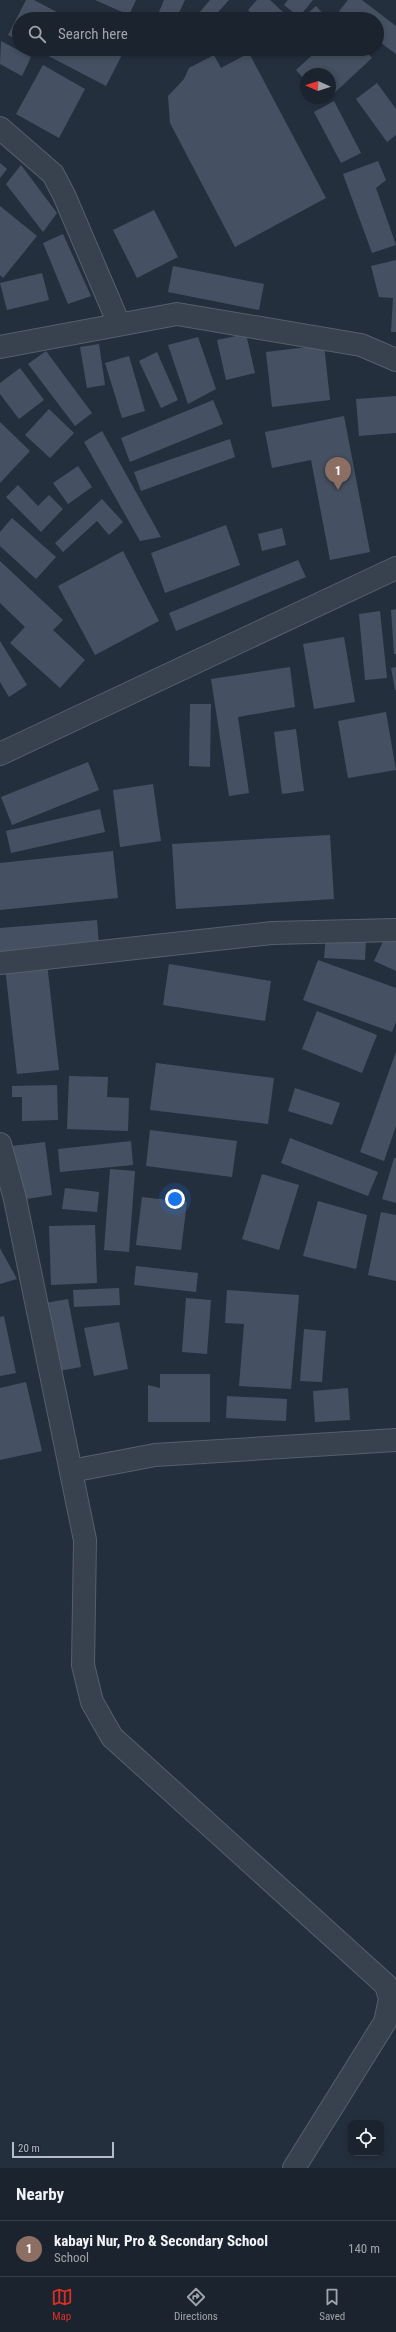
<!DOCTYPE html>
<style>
:root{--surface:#1b232e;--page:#242b36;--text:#f1f3f6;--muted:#a0a4aa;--line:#39404a;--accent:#d93025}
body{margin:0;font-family:"Roboto Condensed",sans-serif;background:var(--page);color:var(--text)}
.controls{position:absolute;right:12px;bottom:12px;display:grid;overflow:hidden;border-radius:8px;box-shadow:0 2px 6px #0003}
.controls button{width:36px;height:36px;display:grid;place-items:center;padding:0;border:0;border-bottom:1px solid var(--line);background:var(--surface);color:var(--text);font:20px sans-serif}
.compass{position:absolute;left:300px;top:68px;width:36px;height:36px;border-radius:50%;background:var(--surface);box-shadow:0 2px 6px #0003;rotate:273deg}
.scale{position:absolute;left:12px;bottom:10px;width:102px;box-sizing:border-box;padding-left:4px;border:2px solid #b4bcc9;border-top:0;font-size:11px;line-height:14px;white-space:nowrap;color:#b4bcc9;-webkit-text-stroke:3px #1d2633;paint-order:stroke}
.you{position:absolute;left:175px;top:1199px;width:14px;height:14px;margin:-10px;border:3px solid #fff;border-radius:50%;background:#1a73e8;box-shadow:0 0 0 6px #1a73e833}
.badge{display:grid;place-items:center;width:26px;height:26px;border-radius:50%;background:var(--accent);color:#fff;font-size:13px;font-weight:700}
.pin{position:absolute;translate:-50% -33px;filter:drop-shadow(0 1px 2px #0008)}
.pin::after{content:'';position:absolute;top:21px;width:14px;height:12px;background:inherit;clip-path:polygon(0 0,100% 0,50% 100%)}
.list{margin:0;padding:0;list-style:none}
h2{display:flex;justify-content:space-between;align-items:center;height:52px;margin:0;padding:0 16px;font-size:17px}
h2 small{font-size:13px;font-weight:400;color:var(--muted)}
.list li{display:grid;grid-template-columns:26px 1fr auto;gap:12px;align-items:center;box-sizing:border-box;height:56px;padding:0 16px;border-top:1px solid var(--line)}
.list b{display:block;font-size:15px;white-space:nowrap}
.list p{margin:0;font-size:13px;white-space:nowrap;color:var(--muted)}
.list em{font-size:13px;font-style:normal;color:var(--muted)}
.icon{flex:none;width:22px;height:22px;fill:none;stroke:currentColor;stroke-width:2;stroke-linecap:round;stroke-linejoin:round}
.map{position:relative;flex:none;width:396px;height:2168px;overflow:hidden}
.search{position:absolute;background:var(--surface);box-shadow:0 2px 6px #0003;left:12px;right:12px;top:12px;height:44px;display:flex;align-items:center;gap:10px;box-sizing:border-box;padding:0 14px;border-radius:22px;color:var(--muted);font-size:15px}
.sheet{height:108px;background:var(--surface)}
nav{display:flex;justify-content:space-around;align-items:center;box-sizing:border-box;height:56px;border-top:1px solid var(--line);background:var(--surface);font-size:11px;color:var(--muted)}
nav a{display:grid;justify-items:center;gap:2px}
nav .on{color:var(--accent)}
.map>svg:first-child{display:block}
.building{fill:#455162}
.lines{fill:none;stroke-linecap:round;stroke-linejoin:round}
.minor-casing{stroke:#565f6c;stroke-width:24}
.tertiary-casing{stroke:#565f6c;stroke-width:24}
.minor{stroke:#38414e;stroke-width:22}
.tertiary{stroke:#38414e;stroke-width:22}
</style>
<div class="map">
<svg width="396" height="2168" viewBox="0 0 396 2168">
<rect width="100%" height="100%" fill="#242f3e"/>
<g class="building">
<polygon points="26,0 34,0 70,19 19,19 19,41 8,35"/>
<polygon points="95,0 136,0 129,15"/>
<polygon points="164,0 185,0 176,19 156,19"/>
<polygon points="210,0 229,0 212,19 194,19"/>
<polygon points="257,0 270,0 286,15 283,19 257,19 248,10"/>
<polygon points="288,0 313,0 299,17 284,5"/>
<polygon points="348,0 362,0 396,26 396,54 377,40 377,19 349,19 339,11"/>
<polygon points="316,6 328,19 301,19"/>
<polygon points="1,41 31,57 22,76 0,64"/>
<polygon points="35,49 125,49 106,86"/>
<polygon points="143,49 163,49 160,56"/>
<polygon points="319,49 364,49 372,58 330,97 330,74 306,74 306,81 296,70"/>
<polygon points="249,53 326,198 235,247 170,123 168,96 184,79 189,68 214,55 221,68"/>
<polygon points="43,65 85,89 59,138 16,114"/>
<polygon points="377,83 396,109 396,135 387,142 356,99"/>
<polygon points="334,101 361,153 341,163 314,112"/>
<polygon points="378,161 386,180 376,188 396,245 372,253 343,174"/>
<polygon points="0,163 7,169 0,178"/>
<polygon points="21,165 57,213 43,232 6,184"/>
<polygon points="0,206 37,236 3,278 0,275"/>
<polygon points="154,210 178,257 137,278 113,230"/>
<polygon points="63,234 91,296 68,304 43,243"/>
<polygon points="396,260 396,332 391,332 393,298 379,297 371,266"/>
<polygon points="173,266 264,284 259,310 168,292"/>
<polygon points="42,273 49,300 7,310 0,283"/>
<polygon points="246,334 255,373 226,380 217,340"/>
<polygon points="198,337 216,389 188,404 168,345"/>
<polygon points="99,344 105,385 87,388 80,347"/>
<polygon points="324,345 330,400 272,407 266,352"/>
<polygon points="46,351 92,413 75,426 28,364"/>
<polygon points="157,352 178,400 161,408 139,361"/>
<polygon points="129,356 145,411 122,418 105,363"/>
<polygon points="20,368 44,400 19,419 0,394 0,383"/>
<polygon points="396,396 396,433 359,436 356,399"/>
<polygon points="213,400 223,424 130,462 121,438"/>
<polygon points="49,409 74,433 50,458 25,435"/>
<polygon points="344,416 370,552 330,560 311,460 272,468 265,432"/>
<polygon points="0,422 30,451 0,483"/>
<polygon points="102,431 161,537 140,541 84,442"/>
<polygon points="230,439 235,457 141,491 134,472"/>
<polygon points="78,466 92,487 68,504 53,483"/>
<polygon points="18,485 38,506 49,495 63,509 41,532 6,497"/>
<polygon points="102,499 123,522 109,535 97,521 63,552 55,543"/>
<polygon points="12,518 56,557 36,579 0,546 0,532"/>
<polygon points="226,525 240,565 165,593 151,553"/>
<polygon points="282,528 286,545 262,551 258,534"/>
<polygon points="123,551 159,621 95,655 58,586"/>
<polygon points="298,560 306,577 176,631 169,613"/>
<polygon points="0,561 63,620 53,630 85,660 60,688 10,643 25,627 0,603"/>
<polygon points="396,609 396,654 394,654 391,610"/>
<polygon points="380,611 387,678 365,680 359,614"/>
<polygon points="344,637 355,702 314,709 303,644"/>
<polygon points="0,641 27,685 9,697 0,682"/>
<polygon points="290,667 295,707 238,717 249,793 229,796 211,679"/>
<polygon points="396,667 396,690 395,690 391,668"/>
<polygon points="190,704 211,704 210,767 189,766"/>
<polygon points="386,712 396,770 348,778 338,721"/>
<polygon points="296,729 304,791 282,794 274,732"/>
<polygon points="88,762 99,790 12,825 1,797"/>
<polygon points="153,784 161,841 120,847 113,790"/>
<polygon points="100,809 105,832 11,853 6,831"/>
<polygon points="330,835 334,899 176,909 172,844"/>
<polygon points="113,851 118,898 0,910 0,863"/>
<polygon points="97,920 99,946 0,953 0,928"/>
<polygon points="326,936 366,939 365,960 324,958"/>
<polygon points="385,937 396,942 396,971 374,961"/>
<polygon points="318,960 396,988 396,1022 392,1032 303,1000"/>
<polygon points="47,963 59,1070 17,1074 5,967"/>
<polygon points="169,964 271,981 265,1021 163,1005"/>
<polygon points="317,1011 377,1035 362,1073 302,1049"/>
<polygon points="396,1052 396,1126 384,1161 360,1152"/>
<polygon points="156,1063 274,1078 268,1124 150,1110"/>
<polygon points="69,1076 108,1077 107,1097 129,1098 128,1131 67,1129"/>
<polygon points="57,1085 58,1120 22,1121 22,1097 12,1097 12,1086"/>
<polygon points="295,1088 340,1103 332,1125 288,1111"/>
<polygon points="150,1130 237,1141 232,1177 146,1166"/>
<polygon points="290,1138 378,1172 368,1196 281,1163"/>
<polygon points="131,1141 133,1165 60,1172 58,1149"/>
<polygon points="45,1142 52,1195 20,1200 12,1146"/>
<polygon points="394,1158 396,1158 396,1203 382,1199"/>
<polygon points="110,1169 135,1171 129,1252 104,1250"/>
<polygon points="262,1174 299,1185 279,1250 242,1239"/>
<polygon points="65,1188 99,1192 97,1212 62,1209"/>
<polygon points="142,1197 187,1202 181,1250 136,1245"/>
<polygon points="318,1201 367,1215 356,1269 303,1256"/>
<polygon points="381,1212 396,1215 396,1281 368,1275"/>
<polygon points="95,1225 97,1283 51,1285 49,1226"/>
<polygon points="0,1248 2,1252 17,1279 0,1284"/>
<polygon points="136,1266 198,1273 196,1292 134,1285"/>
<polygon points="119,1288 120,1305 74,1307 73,1290"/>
<polygon points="227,1290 299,1295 291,1389 239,1386 244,1324 225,1323"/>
<polygon points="186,1298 211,1300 207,1354 182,1352"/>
<polygon points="68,1299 81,1367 59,1371 45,1303"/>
<polygon points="4,1316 16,1373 0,1376 0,1317"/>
<polygon points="119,1322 128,1369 94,1376 84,1328"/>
<polygon points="304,1329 326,1331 322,1382 300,1381"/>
<polygon points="160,1374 210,1374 210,1422 148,1422 148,1385 160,1388"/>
<polygon points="26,1382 42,1451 0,1460 0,1388"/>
<polygon points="348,1388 350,1420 315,1422 313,1391"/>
<polygon points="227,1396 287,1399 286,1421 226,1418"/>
</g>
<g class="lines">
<g class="minor-casing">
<g id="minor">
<polyline points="0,128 53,174 64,195 119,324"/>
<polyline points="0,347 177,314 361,345 396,360"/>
<polyline points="0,963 272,933 396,930"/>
<polyline points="0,1144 15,1199 85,1540 83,1665 92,1702 112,1737 386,1985 390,1999 385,2022 294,2168"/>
<polyline points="71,1471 155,1455 396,1440"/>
</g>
</g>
<g class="tertiary-casing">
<polyline id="tertiary" points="0,754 396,568"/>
</g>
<use href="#minor" class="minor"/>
<use href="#tertiary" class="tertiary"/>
</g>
</svg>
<div class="controls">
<button><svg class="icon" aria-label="locate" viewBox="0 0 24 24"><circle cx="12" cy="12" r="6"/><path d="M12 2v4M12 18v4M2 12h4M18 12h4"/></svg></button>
</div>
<svg class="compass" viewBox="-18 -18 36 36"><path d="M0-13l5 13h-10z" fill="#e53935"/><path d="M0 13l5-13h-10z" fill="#a0a4aa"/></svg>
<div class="scale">20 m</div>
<div class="you"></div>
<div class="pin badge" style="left:338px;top:490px;background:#8d6e63">1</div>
<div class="search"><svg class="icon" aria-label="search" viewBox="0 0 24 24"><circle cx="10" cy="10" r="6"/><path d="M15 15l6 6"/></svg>Search here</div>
</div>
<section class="sheet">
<h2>Nearby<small></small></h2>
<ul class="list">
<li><span class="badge" style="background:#8d6e63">1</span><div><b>kabayi Nur, Pro &amp; Secondary School</b><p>School</p></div><em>140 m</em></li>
</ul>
</section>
<nav>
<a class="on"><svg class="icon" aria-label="map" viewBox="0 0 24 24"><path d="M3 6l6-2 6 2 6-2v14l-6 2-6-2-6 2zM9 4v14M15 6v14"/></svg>Map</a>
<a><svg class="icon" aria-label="directions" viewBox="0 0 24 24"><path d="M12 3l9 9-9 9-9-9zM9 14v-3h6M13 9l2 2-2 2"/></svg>Directions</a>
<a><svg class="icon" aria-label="saved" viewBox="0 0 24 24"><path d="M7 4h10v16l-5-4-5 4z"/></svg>Saved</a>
</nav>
